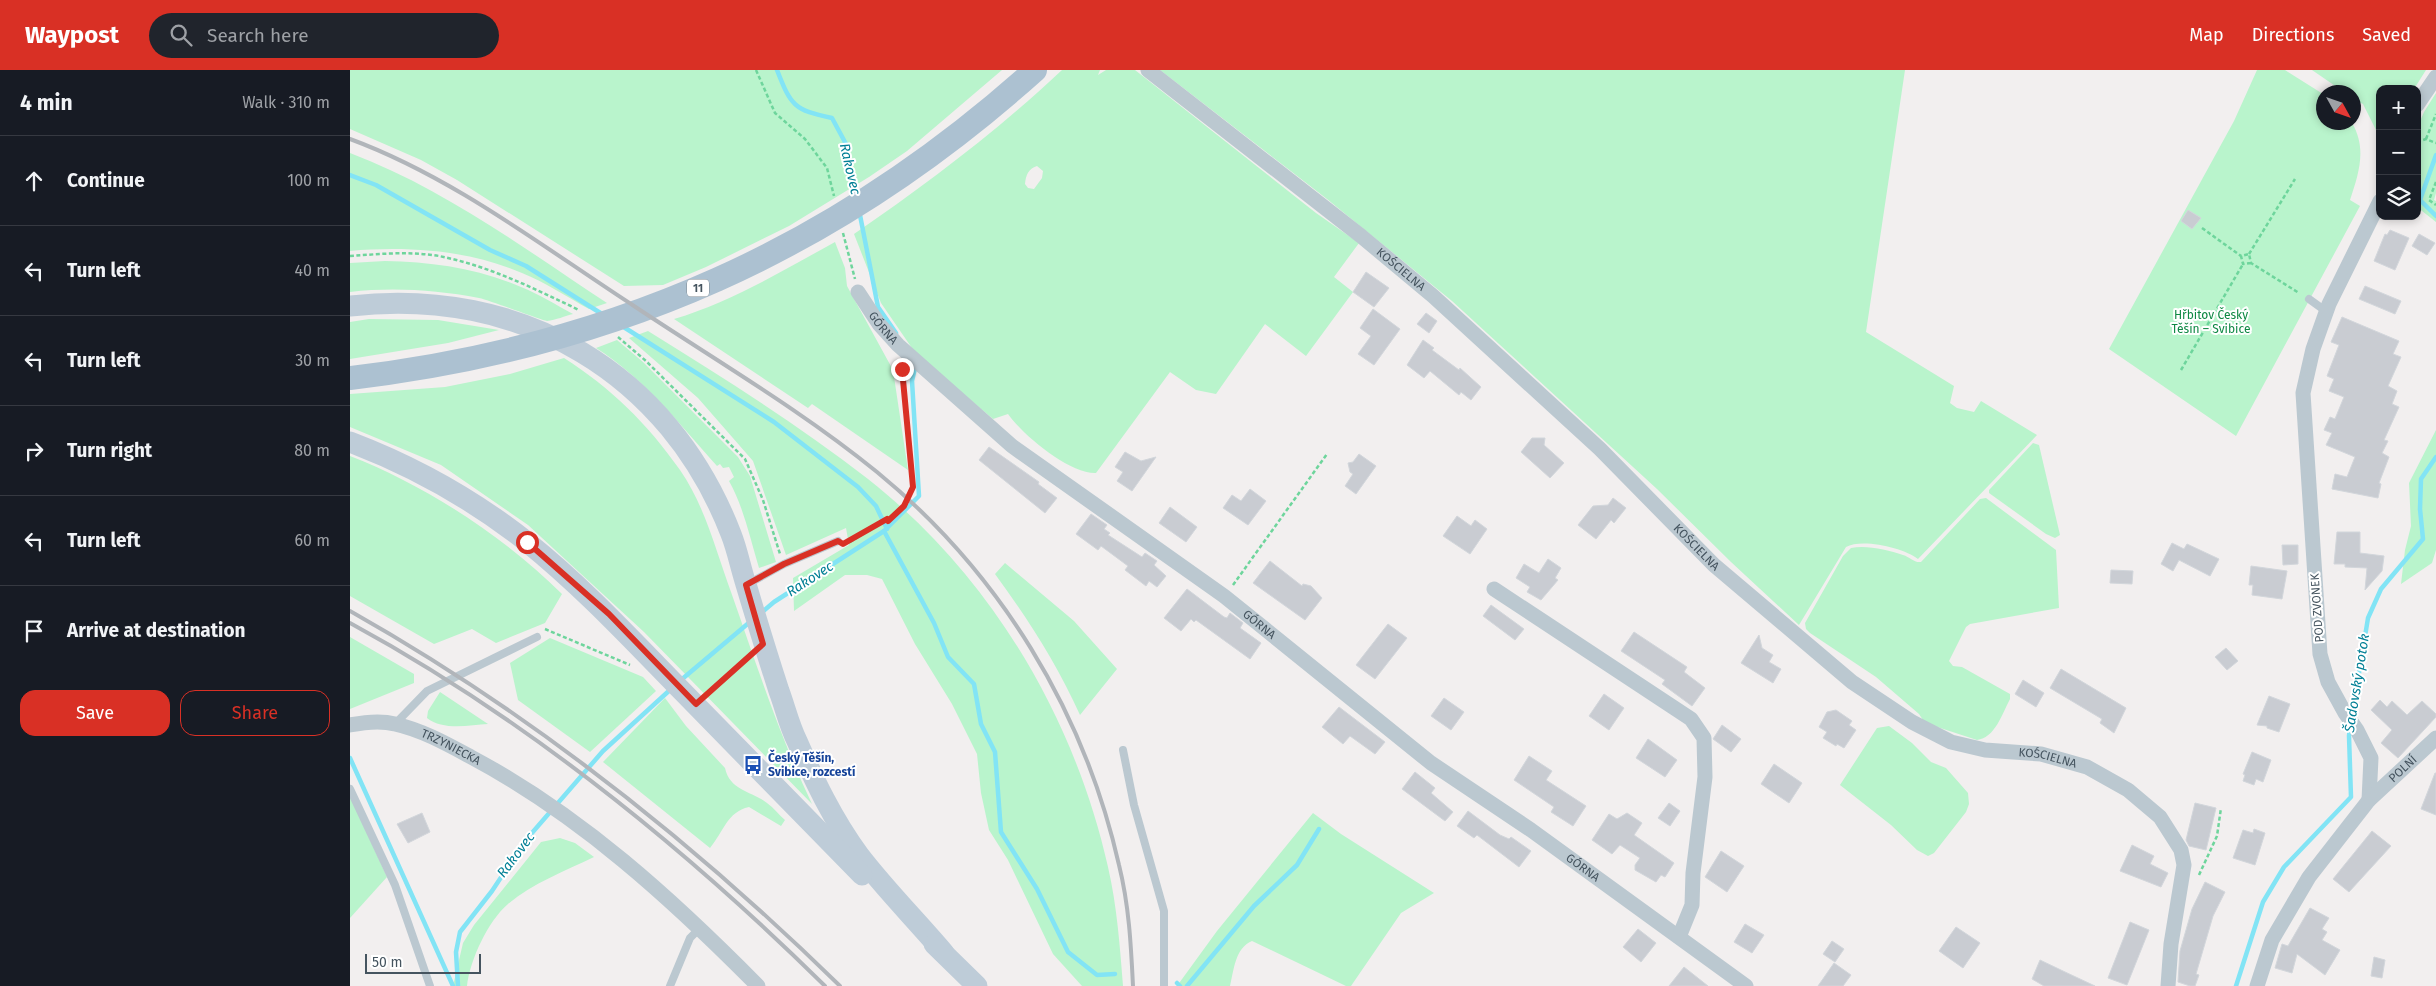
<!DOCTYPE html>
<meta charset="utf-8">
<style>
:root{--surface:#171b24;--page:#20242c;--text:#f1f3f6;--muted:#9ea1a6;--line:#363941;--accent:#d93025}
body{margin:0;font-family:"Fira Sans",sans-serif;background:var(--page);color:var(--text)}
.controls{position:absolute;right:15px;top:15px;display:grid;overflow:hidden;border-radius:10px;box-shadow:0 2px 8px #0003}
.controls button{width:45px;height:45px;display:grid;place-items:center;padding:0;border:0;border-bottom:1px solid var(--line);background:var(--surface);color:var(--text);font:25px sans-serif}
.compass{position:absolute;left:1966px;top:15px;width:45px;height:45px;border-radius:50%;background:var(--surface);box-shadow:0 2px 8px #0003;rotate:130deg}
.scale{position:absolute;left:15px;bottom:12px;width:116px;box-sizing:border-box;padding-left:5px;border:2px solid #45545f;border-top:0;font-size:14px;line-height:18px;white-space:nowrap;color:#45545f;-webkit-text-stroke:4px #fff;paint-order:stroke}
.stop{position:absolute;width:15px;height:15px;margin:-11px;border:4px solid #d93025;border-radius:50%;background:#fff}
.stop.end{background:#d93025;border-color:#fff;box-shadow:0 1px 5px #0008}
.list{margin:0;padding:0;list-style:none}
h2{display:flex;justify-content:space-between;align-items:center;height:65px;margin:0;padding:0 20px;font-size:21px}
h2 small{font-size:16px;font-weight:400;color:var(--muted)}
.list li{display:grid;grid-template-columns:32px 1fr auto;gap:15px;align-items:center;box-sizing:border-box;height:90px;padding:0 20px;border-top:1px solid var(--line)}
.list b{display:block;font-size:19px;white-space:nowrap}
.list em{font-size:16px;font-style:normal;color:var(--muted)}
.actions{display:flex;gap:10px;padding:15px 20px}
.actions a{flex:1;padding:11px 0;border:1px solid var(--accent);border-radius:15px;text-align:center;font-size:18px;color:var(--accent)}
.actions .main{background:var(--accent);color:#fff}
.icon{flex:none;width:28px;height:28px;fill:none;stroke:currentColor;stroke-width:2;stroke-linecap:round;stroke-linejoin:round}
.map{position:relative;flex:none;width:2086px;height:916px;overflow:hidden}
header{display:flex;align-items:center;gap:30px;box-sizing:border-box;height:70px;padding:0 25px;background:var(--accent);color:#fff}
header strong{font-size:24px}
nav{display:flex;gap:28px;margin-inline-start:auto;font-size:18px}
.search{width:350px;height:45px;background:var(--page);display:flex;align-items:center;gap:12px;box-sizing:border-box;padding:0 18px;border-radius:28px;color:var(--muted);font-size:19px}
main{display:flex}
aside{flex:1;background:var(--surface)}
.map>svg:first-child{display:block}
.green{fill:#b9f4cc;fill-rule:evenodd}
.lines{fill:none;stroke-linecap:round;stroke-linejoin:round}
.stream{stroke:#82e4f5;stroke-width:4.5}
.building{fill:#c9ccd2;stroke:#d2d6db}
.path{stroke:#6ed59c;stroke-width:2.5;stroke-dasharray:4 2.5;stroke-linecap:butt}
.lane{stroke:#bbc8d0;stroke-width:8}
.street{stroke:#bbc8d0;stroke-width:15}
.secondary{stroke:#beccd8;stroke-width:21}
.primary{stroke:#acc1d1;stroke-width:24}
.rail{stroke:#b1b5ba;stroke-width:4}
.route{stroke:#d93025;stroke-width:6}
.labels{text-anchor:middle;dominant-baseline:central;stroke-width:4;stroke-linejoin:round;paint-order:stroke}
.shield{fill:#fff;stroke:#7d878f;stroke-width:1}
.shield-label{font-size:11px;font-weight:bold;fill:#45545f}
.street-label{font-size:12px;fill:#45545f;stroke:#fff}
.park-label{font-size:12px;fill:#0e8843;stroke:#fff}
.transit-label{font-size:12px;font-weight:bold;fill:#164399;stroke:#fff;text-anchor:start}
.water-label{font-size:14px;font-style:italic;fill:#038096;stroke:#fff}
</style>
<header>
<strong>Waypost</strong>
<div class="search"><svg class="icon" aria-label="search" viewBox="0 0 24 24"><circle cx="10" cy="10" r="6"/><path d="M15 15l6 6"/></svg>Search here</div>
<nav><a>Map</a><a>Directions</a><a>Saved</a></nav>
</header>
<main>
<aside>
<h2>4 min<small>Walk · 310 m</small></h2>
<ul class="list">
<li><svg class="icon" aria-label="ahead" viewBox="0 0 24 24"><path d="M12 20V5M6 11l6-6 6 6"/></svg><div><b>Continue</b></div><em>100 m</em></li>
<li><svg class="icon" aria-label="left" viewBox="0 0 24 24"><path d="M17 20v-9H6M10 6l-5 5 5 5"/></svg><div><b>Turn left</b></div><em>40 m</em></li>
<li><svg class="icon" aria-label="left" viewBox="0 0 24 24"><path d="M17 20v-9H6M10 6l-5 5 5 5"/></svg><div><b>Turn left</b></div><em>30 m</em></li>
<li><svg class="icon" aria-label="right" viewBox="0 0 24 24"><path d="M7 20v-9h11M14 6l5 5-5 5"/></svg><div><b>Turn right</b></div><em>80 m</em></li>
<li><svg class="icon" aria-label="left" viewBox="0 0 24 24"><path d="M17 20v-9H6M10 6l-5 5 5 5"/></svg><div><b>Turn left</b></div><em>60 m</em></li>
<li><svg class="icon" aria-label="arrive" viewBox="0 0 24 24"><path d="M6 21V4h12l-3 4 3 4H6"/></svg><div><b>Arrive at destination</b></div></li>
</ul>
<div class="actions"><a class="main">Save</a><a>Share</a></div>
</aside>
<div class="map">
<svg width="2086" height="916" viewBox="0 0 2086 916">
<rect width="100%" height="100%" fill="#f2efef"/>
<g class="green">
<polygon points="0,0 652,0 557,81 519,107 439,156 356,197 313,215 274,216 107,110 71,90 0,59"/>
<path d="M712 0H750L748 5 756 0H785L966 143 1009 173 984 207 1003 222 956 286 915 254 866 324 846 320 820 302 746 403C719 404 673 365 658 344L643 349 566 284 531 233 504 164C577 114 647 61 712 0ZM687 96 693 101 692 108 684 119 678 118 675 114C676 105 678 99 687 96Z"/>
<path d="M810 0H1555L1516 262 1604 316 1600 333 1607 338 1624 342 1631 331 1687 365 1568 489C1554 478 1512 468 1496 477L1449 555 1381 492 1307 419 1102 231 977 129Z"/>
<path d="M1907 0H1935L1973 24 1974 52 2002 53C2017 78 2009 103 2000 130L2010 136 1886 366 1759 279 1884 51Z"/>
<polygon points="1962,0 2076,0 2064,19 2030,19 2030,68 2013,34 2004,30 2004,22 1994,22"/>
<polygon points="2086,23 2086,123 2084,130 2086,131 2086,152 2067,137 2067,58 2074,42"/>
<path d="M0 83C93 118 175 179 257 233L239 239C217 227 195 212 172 203 119 180 57 176 0 181Z"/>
<path d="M485 172 495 198 497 216 543 300 558 400 462 334 458 338 324 249C381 232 434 200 485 172Z"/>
<path d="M35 191C83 192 127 198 171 217 189 224 206 235 223 244 215 246 206 250 197 251 193 251 142 231 129 228 86 220 43 217 0 222V193Z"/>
<polygon points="19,249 88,250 149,260 98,273 0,289 0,252"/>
<path d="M298 261C372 307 449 355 518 409 640 505 724 646 758 797 767 836 770 877 773 916H732L703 884 658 790 639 760 631 723 627 684 602 634 565 574 532 509 517 505H495L444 541 443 508 499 475 496 458 436 485 403 391 348 328 279 268Z"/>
<path d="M267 270 293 292 388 387 400 406 426 492 409 498C400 468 394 438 379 411L384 407 379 397 373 398 370 394 367 396C329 354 294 308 246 278Z"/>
<path d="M214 288C262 319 296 352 330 400 355 436 366 481 381 522 406 593 429 665 462 734L294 562 178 455 91 395 0 357V324L95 317 160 304Z"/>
<polygon points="2086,360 2086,480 2082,493 2051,514 2055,480 2061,456 2059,413"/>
<polygon points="1683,373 1689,375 1710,465 1705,468 1696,464 1639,423 1639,420"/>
<path d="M0 386C75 415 155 467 212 524L195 553 146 573 122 559 84 574 0 526Z"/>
<path d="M1636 428 1706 480 1709 538 1620 554 1616 557 1599 591 1603 596 1612 597 1660 624V629C1652 644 1645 668 1627 670L1575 653 1569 644 1526 607 1460 563 1456 559 1455 553 1493 486 1501 478C1517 475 1538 480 1553 485 1560 487 1564 493 1571 492L1630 429Z"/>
<path d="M655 493 724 551 767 599 730 645C707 594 678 549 645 504Z"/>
<polygon points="0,567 64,604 64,613 0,639"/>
<polygon points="200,568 293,607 306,621 240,682 168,630 160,593"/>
<path d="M90 622 138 654C120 655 93 661 77 648L78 641Z"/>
<path d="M315 628 336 656 375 698C380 721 402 721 417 733 424 738 429 745 435 750L431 756 399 737C377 742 374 761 360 778L253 692Z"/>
<polygon points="1539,656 1562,673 1581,692 1596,698 1618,723 1619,734 1616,742 1584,783 1578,786 1567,780 1541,755 1490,715 1527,658"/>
<polygon points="0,726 37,807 0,848"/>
<path d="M963 743 991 764 1084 823 1051 843 1001 916H996L902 871C885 878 884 900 880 916H827L867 861Z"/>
<path d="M210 768 225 773 244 787C215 801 183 813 158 834 138 851 120 890 117 916H103L113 873 124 855 191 772Z"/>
</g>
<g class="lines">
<g class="stream">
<path d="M427 0C441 36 444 40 482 48L496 74 506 125"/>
<polyline points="2086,85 2070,130 2086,146"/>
<polyline points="0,105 26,115 140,180 176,196 252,244"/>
<polyline points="509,140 528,237 546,263"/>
<polyline points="272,256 424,352 508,417 526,436 537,459"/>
<polyline points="534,461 584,553 598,587 624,614 631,654 645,682 651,762 687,819 718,882 747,905 765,904"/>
<polyline points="411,543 424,532 534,461 569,426 562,311 566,294"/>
<polyline points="331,610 401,551"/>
<polyline points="2002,646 2018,548 2031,519 2073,469 2070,439 2071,409 2086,387"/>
<polyline points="0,688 103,916"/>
<polyline points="827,913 830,916"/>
<polyline points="108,916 106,882 110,862 142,821 175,771 253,681 321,619"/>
<polyline points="837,916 904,836 947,795 969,759"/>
<polyline points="1886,916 1913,832 1934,797 2001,727 1999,666 2000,656"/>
</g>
</g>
<g class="building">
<polygon points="1838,140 1851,148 1842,159 1831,151"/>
<polygon points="2040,160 2059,168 2045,200 2024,191 2035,164 2037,165"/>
<polygon points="2069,164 2085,173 2077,185 2062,176"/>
<polygon points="1016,202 1039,218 1024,237 1003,222"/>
<polygon points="2015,216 2051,231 2045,244 2009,229"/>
<polygon points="1023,239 1050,259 1024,295 1008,284 1021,266 1010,258"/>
<polygon points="1076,243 1087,251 1079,263 1067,254"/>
<polygon points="1992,247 2049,271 2043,284 2051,287 2038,316 2047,321 2042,334 2049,337 2034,370 2038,371 2032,383 2039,387 2029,413 2031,414 2028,428 1982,419 1985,404 1997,407 2005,387 1976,375 1982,363 1974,360 1980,347 1985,349 1994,327 1979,321 1984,309 1977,306 1989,275 1981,272"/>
<polygon points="1073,270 1084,278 1082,280 1109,300 1110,298 1131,317 1121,330 1111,322 1109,325 1080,301 1074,308 1057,295"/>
<polygon points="1182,368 1195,368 1194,375 1214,393 1200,408 1171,382"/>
<polygon points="639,377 689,412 688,414 707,428 695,443 629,390"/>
<polygon points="775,382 791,391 806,387 782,421 767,411 773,402 765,397"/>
<polygon points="1009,384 1026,396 1006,424 995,416 1003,404 1000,402 998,393 1003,392"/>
<polygon points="900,419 916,431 898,455 873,438 882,425 891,431"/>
<polygon points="1263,428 1276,438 1264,453 1261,450 1246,469 1228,455 1243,436 1258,435"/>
<polygon points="820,437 847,457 836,472 809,453"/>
<polygon points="741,444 757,455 754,459 760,463 758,465 792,487 795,483 807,491 804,495 816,506 807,517 799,511 796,516 775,500 778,496 751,476 748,480 726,464"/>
<polygon points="1107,446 1121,456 1125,450 1137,459 1120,484 1093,466"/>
<polygon points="1987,462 2010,462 2010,483 2034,486 2032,501 2015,520 2017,498 1995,497 1995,494 1984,494"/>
<polygon points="1822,473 1834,479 1837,474 1869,489 1860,506 1829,490 1823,501 1811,494"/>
<polygon points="1932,475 1948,475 1948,494 1933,495"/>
<polygon points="1198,489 1211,498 1205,508 1208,510 1191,530 1177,522 1180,517 1166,508 1174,494 1189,503"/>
<polygon points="920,491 952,516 953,514 961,516 972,528 955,550 903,513"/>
<polygon points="1901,496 1937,501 1932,529 1902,525 1903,515 1899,515"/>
<polygon points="1761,500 1783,501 1782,514 1760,513"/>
<polygon points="837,519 874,547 877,548 880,543 893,553 890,558 911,573 900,589 846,550 844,552 841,549 831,561 814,548"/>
<polygon points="1141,535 1174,559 1165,570 1133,546"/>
<polygon points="1038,554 1057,568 1025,609 1006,595"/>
<polygon points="1284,562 1337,597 1334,602 1355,618 1342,636 1312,614 1315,610 1271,581"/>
<polygon points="1409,565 1412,578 1423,585 1419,592 1431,599 1423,613 1391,593"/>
<polygon points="1876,578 1888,591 1877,600 1865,587"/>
<polygon points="1711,599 1776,638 1764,663 1750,653 1752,649 1700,618"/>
<polygon points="1673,610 1694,623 1686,637 1665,624"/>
<polygon points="1254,624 1274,638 1259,660 1239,646"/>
<polygon points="1919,626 1940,634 1929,662 1917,658 1917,656 1907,655"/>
<polygon points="1094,628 1114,642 1101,660 1081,646"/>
<polygon points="2030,630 2037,637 2042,631 2057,645 2072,631 2086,644 2086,647 2048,688 2031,673 2042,660 2021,640"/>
<polygon points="989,637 1035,672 1025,684 1000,666 993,674 972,657"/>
<polygon points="1486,640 1502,651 1499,655 1506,660 1494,678 1487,674 1486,676 1473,668 1477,662 1469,657 1477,642"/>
<polygon points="1372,655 1391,669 1381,682 1363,669"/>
<polygon points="1298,669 1327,690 1315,707 1286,688"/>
<polygon points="1902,682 1921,690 1913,712 1906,709 1904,715 1893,711 1895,705 1893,704"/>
<polygon points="1179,686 1202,701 1196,710 1236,736 1223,756 1201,742 1204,737 1164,710"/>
<polygon points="1424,694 1452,713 1439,733 1411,714"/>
<polygon points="1065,702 1085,718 1081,723 1103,742 1095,751 1052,719"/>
<polygon points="2085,703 2086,703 2086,745 2071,739"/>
<polygon points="1319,733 1330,741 1320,756 1308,748"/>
<polygon points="1845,733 1866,738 1856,780 1839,776 1836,770"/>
<polygon points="1118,741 1150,765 1159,769 1161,767 1181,781 1169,797 1127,765 1124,768 1107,756"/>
<polygon points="72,743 80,762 58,773 47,754"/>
<polygon points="1277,743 1292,753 1284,765 1324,793 1315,807 1311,805 1306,812 1285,800 1285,795 1290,788 1270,775 1262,784 1242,770 1259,744 1267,749"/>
<polygon points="1904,759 1915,763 1905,795 1883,788 1893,760 1903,763"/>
<polygon points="2022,761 2041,776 1999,822 1983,809"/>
<polygon points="1782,775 1804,786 1800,794 1818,803 1811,817 1770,801"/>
<polygon points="1371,781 1394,796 1377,822 1355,807"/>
<polygon points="1855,812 1875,822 1863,846 1846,904 1849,905 1845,916 1840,916 1828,912 1830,881 1842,839"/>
<polygon points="1960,838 1979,848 1972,859 1977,862 1972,870 1990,880 1975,905 1947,884 1942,903 1925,898 1932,874 1938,876"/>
<polygon points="1780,852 1799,860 1777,915 1758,908"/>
<polygon points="1395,854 1414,865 1402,883 1384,872"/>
<polygon points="1606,857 1630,873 1613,898 1589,881"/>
<polygon points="1288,859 1306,873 1291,892 1273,877"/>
<polygon points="1482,871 1494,879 1485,892 1473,884"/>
<polygon points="2024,887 2035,890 2032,908 2021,906"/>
<polygon points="1690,890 1713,901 1745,916 1694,916 1682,909"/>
<polygon points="1484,893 1501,905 1493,916 1468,916"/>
<polygon points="1334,897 1358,916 1319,916"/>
</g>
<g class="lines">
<g class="path">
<polyline points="406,0 425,43 455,69 477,98 484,126"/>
<polyline points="2076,69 2086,44"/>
<polyline points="2067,72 2076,69 2086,73"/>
<polyline points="2086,112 2079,130 2086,135"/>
<polyline points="1852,158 1891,186"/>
<polyline points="493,163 505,209"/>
<polyline points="1899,184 1945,109"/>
<path d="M0 186C29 184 60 181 89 186 139 196 183 218 229 240"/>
<polyline points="1901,193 1893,194 1891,186 1899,184 1901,193 1949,223"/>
<polyline points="268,267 296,291 395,389 413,430 430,484"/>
<polyline points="1831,300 1893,194"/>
<polyline points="500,472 537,449 538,451 555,435 563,417 553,299"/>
<polyline points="883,515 977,384"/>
<polyline points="195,559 280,595"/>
<polyline points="359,622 400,586"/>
<polyline points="1849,805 1867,766 1871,738"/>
</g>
<g class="lane">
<polyline points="1959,229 1977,242"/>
<polyline points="398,514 434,494 488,471"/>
<polyline points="45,654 77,621 187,567"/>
<polyline points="773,680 784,735 814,841 814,916"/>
<polyline points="0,719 45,815 80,916"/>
<polyline points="320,916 340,868 350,858"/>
</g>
<g class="street">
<path id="s1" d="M798 0 1011 166 1083 226 1250 379 1364 495 1502 612 1562 652 1601 672 1635 680 1691 684 1737 697 1778 720 1810 747 1831 780 1834 795 1821 874 1818 916"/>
<polyline points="2067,35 2086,7"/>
<path id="s2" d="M508 222 529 254 548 275 662 376 874 526 1081 693 1181 760 1396 916"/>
<polyline points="1144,519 1341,649 1354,668 1355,707 1343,803 1342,835 1329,867"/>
<path id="s3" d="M0 655C15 652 30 650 45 654 72 660 97 674 121 687 230 745 322 829 408 916"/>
<polyline points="2019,730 2021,688 2007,660 1995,643 1978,612 1970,584 1953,323 1963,279 1979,234 2030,131"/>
<path id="s4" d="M1907 916 1922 870 1959 807 2019 730 2086 668"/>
</g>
<g class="secondary">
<path d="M0 236C171 216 319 303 381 464 387 479 390 495 395 511 406 548 417 584 429 621 435 637 439 655 447 671 464 710 483 750 509 785 535 819 566 850 594 883"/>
<path d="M0 372C63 396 124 430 177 472 233 517 282 570 332 621 392 682 452 744 512 805"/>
<polyline points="584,874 627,916"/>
</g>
<path class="primary" d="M0 308C265 277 486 179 685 0"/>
<g class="rail">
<path d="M0 69C103 107 193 177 284 236 365 290 451 340 527 402 649 502 734 640 769 795 779 835 781 875 783 916"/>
<path d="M0 541C181 643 342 771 490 916"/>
<path d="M0 553C175 648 333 776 475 916"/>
</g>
</g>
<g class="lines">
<polyline class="route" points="177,472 259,544 346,634 413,574 396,515 434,494 488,471 493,474 537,449 538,451 554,436 563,417 552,299"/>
</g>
<defs>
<g id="bus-bare" transform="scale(1.5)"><path d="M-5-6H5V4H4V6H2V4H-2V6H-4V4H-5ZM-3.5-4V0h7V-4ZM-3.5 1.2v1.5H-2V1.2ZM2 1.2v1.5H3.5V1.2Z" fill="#1a4fb4" stroke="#fff" stroke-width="2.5" paint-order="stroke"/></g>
</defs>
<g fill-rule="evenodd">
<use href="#bus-bare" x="403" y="695"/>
</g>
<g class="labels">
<rect class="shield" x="337" y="209.5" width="22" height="17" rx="4"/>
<g class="shield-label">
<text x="348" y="218">11</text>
</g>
<g class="street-label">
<text stroke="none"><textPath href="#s1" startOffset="322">KOŚCIELNA</textPath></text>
<text stroke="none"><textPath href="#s2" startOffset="44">GÓRNA</textPath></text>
<text stroke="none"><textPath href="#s1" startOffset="728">KOŚCIELNA</textPath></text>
<text transform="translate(1967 538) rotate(-94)">POD ZVONEK</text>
<text stroke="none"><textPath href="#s2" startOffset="524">GÓRNA</textPath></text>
<text stroke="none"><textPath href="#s3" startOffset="106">TRZYNIECKA</textPath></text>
<text stroke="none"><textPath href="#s1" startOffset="1148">KOŚCIELNA</textPath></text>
<text stroke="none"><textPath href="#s4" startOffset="265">POLNÍ</textPath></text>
<text stroke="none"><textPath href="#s2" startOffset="929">GÓRNA</textPath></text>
</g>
<g class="park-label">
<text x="1861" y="245">Hřbitov Český<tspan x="1861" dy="14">Těšín – Svibice</tspan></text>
</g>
<g class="transit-label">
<text x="418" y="688">Český Těšín,<tspan x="418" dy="14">Svibice, rozcestí</tspan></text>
</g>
<g class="water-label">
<text transform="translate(500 99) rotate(77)">Rakovec</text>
<text transform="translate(460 509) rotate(-33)">Rakovec</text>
<text transform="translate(2007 613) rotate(-81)">Šadovský potok</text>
<text transform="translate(166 785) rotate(-53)">Rakovec</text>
</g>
</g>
</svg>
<div class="controls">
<button>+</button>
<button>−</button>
<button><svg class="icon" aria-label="layers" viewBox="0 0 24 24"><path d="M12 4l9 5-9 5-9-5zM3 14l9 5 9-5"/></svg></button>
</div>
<svg class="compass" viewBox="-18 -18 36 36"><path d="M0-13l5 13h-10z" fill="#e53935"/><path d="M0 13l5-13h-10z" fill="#9ea1a6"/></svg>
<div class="scale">50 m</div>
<div class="stop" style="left:177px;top:472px"></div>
<div class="stop end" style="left:552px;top:299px"></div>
</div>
</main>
